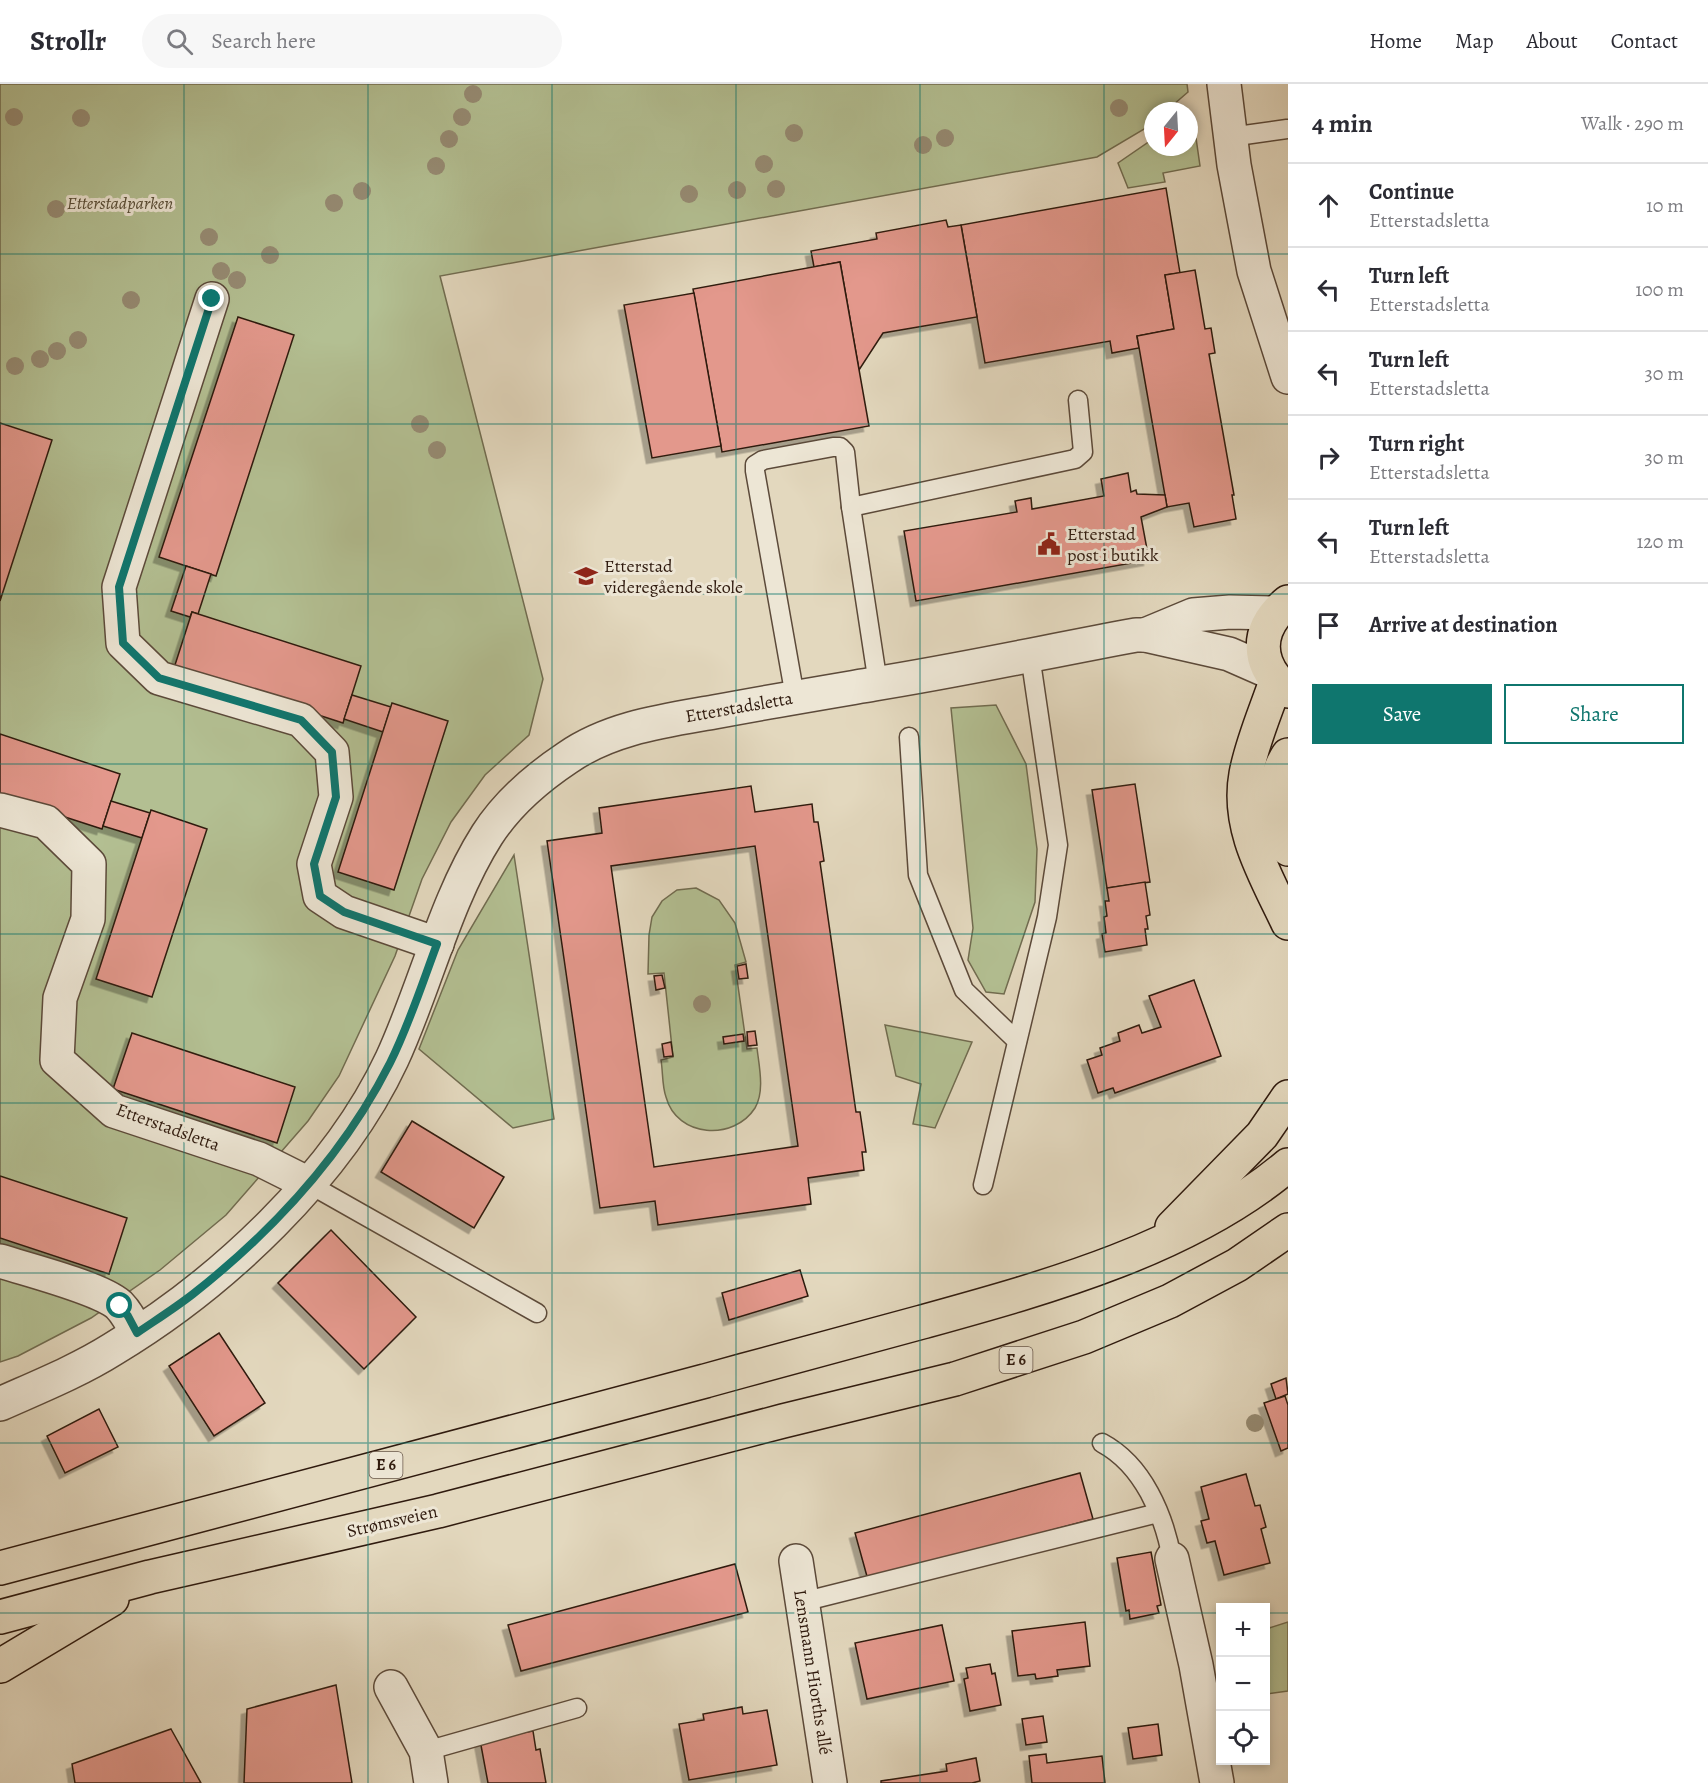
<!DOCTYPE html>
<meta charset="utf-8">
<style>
:root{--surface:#fff;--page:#f7f7f7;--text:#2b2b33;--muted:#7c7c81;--line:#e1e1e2;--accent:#0f766e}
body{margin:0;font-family:Alegreya,serif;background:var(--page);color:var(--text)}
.controls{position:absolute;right:18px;bottom:18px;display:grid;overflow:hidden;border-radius:0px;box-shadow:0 3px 9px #0003}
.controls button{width:54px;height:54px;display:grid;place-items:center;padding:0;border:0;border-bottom:2px solid var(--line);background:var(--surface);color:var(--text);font:30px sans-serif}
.compass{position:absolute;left:1144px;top:18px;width:54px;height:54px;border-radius:50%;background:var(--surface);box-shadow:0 3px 9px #0003;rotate:198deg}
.stop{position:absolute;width:18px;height:18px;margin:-14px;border:4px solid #0f766e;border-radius:50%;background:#fff}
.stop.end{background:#0f766e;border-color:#fff;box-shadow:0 2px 6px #0008}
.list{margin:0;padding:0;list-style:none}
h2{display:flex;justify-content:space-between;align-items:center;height:78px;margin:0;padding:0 24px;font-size:26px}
h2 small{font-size:20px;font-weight:400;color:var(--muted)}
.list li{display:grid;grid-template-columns:39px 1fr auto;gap:18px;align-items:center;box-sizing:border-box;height:84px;padding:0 24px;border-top:2px solid var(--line)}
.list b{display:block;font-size:22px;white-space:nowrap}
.list p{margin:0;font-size:20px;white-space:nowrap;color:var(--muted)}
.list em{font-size:20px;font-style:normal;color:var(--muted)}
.actions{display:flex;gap:12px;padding:18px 24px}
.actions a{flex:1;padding:14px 0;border:2px solid var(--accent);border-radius:0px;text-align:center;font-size:21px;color:var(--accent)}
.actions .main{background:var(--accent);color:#fff}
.icon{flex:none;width:33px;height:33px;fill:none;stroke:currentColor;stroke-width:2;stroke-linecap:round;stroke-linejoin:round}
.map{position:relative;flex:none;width:1288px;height:1699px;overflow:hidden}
header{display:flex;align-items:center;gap:36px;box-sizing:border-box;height:84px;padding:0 30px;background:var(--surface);border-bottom:2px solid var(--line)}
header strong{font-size:28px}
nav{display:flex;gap:33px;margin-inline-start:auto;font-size:21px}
.search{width:420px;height:54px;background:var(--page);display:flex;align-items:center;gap:15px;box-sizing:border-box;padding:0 21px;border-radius:33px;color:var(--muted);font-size:22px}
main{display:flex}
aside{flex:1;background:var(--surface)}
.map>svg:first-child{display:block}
.green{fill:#b3bf92;stroke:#716c50;stroke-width:1.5}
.building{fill:#e3988c;stroke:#2f1a0e;stroke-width:1.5;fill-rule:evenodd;filter:url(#shadow)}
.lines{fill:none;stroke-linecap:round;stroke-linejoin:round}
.service-casing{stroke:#5c4a3a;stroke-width:21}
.minor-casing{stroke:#5c4a3a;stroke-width:36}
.trunk-casing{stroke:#2f1a0e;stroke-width:36}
.service{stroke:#ede6d5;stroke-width:18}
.minor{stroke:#ede6d5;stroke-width:33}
.trunk{stroke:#e3d8be;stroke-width:33}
.tree{fill:#968b73}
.route{stroke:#0f766e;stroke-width:8}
.grid{fill:none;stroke:#0f766e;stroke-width:1.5;stroke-opacity:0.55}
.labels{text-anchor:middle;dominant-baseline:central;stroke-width:6;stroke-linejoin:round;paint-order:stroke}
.shield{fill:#ede6d5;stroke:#68574a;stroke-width:1.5}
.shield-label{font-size:16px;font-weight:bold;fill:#2f1a0e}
.park-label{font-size:18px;font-style:italic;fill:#574c36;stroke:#ede6d5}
.poi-label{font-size:18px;fill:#2f1a0e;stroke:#ede6d5;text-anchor:start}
.street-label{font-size:18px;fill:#2f1a0e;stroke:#ede6d5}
</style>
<header>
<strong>Strollr</strong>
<div class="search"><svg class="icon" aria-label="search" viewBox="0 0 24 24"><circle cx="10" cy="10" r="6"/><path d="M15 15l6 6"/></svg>Search here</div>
<nav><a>Home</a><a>Map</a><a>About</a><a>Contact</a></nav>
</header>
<main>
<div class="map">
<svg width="1288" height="1699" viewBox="0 0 1288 1699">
<defs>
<filter id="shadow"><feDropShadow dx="-5.5" dy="5.5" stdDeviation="0" flood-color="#0004"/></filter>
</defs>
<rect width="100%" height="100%" fill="#e3d8be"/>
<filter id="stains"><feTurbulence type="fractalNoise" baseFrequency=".00333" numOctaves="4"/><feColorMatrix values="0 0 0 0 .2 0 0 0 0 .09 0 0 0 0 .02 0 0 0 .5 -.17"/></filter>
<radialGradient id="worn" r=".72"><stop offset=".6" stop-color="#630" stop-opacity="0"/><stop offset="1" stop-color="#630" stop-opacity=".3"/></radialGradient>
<g class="green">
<polygon points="0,0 1187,0 1188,8 1166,27 1153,27 1153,38 1146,44 1097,73 440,192 543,595 529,651 485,691 451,738 422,795 395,872 339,992 308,1037 226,1131 160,1186 91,1234 18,1272 0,1278"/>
<polygon points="1189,36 1194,40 1200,82 1163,89 1165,98 1128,104 1118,79 1153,55 1153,63 1189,63"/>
<polygon points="996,621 1026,680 1037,765 1035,818 1004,910 986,908 968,876 973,844 951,624"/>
<polygon points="514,771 554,1035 513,1044 419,965 458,866"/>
<path d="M696 804 719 816 735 839 746 878 735 881 747 965 757 964C759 982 765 1007 755 1024 734 1057 677 1054 666 1013 662 1002 663 988 661 976L673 973 664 889 648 890 649 851 652 833 662 817 677 806Z"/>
<polygon points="885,941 972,958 935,1044 913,1040 921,1000 896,992"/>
<polygon points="1288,1538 1288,1607 1266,1610 1266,1545"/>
</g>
<g class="building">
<polygon points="1166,104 1180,189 1165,191 1174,245 1137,252 1139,264 1112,269 1110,257 985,279 961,141"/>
<polygon points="946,136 948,143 961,141 977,233 883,249 859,286 840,178 814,183 811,167 877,155 876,149"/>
<polygon points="840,178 869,342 722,368 693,205"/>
<polygon points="1195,186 1205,245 1211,244 1215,269 1209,270 1234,411 1232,411 1236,435 1194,443 1189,419 1167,423 1137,252 1174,245 1165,191"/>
<polygon points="694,209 721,362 652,374 624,221"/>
<polygon points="238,233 294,251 216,492 159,473"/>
<polygon points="0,339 52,356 0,517"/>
<polygon points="1128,389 1131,408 1136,406 1137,410 1165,411 1167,423 1141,433 1149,476 916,517 904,447 1017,428 1015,417 1031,414 1032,425 1104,412 1101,395"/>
<polygon points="186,482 211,490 198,530 192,528 190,533 171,527"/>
<polygon points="192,528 361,582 343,639 174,584"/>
<polygon points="352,611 391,623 383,648 344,635"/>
<polygon points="392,619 448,637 394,806 338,788"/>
<polygon points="0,650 120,690 102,745 0,712"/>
<polygon points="1135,700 1150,798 1107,804 1092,706"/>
<path d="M751 702 755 728 812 720 814 738H818L824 777 820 778 856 1028H860L866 1068H862L864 1086 808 1094 811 1120 658 1141 655 1117 600 1124 547 757 602 749 599 724ZM755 762 798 1062 654 1083 611 782Z"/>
<polygon points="111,717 150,729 142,754 103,742"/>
<polygon points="151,726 207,745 152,913 96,895"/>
<polygon points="1145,798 1150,831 1146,832 1148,845 1145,845 1147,861 1105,868 1102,850 1106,849 1104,833 1107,832 1105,817 1109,817 1107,804"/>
<polygon points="746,880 748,894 739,895 737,882"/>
<polygon points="662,891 665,904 656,906 654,892"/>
<polygon points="1194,896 1221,972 1115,1009 1113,1004 1098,1009 1087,976 1102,971 1100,964 1120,957 1118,949 1139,941 1142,949 1161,943 1149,912"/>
<polygon points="755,947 757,961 748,962 747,948"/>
<polygon points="132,949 295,1003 277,1059 113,1005"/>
<polygon points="743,950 744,957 724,960 723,953"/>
<polygon points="671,958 673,972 664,973 662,960"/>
<polygon points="412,1037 504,1093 474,1144 381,1088"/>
<polygon points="0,1092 127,1134 109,1190 0,1154"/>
<polygon points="331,1146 416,1233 364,1285 278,1199"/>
<polygon points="800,1186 808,1212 729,1236 722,1209"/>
<polygon points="219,1249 265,1319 214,1352 169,1282"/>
<polygon points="1286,1294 1288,1310 1276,1315 1271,1300"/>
<polygon points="1285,1312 1288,1321 1288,1364 1281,1367 1264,1319"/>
<polygon points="99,1325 118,1363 65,1389 47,1352"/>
<polygon points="1080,1389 1093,1435 868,1496 855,1449"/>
<polygon points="1246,1390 1255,1422 1260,1421 1266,1443 1261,1445 1270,1479 1224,1491 1215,1457 1207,1459 1201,1437 1209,1435 1201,1403"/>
<polygon points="1151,1468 1161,1521 1157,1522 1159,1529 1130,1535 1129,1526 1126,1527 1117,1474"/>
<polygon points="735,1480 748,1528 521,1587 508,1541"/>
<polygon points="1085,1538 1090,1582 1057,1586 1058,1592 1036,1595 1035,1590 1018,1592 1012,1547"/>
<polygon points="942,1541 954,1597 867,1615 855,1559"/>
<polygon points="990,1580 992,1590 995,1589 1001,1621 970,1627 964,1595 968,1594 966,1584"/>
<polygon points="336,1601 352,1699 244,1699 247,1625"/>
<polygon points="742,1623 743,1630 767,1626 777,1681 689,1696 679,1640 704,1636 703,1630"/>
<polygon points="1043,1632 1047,1658 1026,1661 1022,1635"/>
<polygon points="1158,1640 1162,1671 1133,1675 1128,1644"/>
<polygon points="171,1645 201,1699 75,1699 72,1680"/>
<polygon points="533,1647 536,1666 540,1665 546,1699 488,1699 480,1656"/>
<polygon points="1046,1670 1047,1679 1102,1672 1105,1699 1032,1699 1029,1672"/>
<polygon points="976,1674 980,1697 972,1699 881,1699 881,1697 947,1687 946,1680"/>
</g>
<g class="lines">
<g class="service-casing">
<g id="service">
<polyline points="1230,53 1287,45"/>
<polyline points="851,423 1075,375 1083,368 1078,316"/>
<polyline points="795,613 755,387 755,381 763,376 833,363 840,363 845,368 851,423 878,600"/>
<polyline points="909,653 918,791 964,906 1017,957"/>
<polyline points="309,1100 537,1229"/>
<polyline points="983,1101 1047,833 1058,761 1030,571"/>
<path d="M1102 1359C1143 1381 1164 1431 1172 1475"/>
<polyline points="802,1518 1158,1429"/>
<polyline points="426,1667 577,1624"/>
</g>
</g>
<g class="minor-casing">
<g id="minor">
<polyline points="1224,0 1234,81 1254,187 1288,293"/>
<polyline points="212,215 119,503 123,559 159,594 301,636 332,668 336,713 314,780 320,812 344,828 437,860"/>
<polyline points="1145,551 1193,531 1230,528 1275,529"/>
<polyline points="0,726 46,738 89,780 88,835 60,914 57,976 114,1027 259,1075 309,1100"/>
<path d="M0 1177C28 1186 100 1204 119 1221 127 1229 132 1239 137 1249"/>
<path d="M0 1320C38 1303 78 1287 113 1265 221 1200 338 1091 392 975 425 904 445 817 487 751 507 720 537 694 567 674 610 644 663 637 714 628 767 618 821 609 874 600 962 586 1049 567 1136 551H1145L1229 570 1270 588"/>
<polyline points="1172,1475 1196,1581 1217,1699"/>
<polyline points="796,1477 830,1699"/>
<polyline points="391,1603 426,1667 431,1699"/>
</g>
</g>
<g class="trunk-casing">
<g id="trunk">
<path d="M1288 518C1255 545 1255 580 1288 607"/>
<path d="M1276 597C1266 627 1252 658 1246 690 1236 744 1266 792 1288 839"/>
<path d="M1288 671C1269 700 1273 735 1288 765"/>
<polyline points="1172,1143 1262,1051 1288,1013"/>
<path d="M0 1484C235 1421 470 1359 705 1297 777 1277 849 1258 922 1238 1045 1204 1189 1165 1288 1081"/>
<polyline points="0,1533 150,1493 438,1427 783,1337 955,1295 1084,1253 1170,1217 1237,1181 1288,1146"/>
<polyline points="0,1582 112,1515"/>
</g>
</g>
<use href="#service" class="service"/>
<use href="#minor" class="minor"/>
<use href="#trunk" class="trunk"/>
</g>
<g class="tree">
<circle cx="473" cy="10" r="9"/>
<circle cx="1119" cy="24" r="9"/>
<circle cx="14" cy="33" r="9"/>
<circle cx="462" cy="33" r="9"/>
<circle cx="81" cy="34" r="9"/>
<circle cx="794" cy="49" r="9"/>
<circle cx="945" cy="54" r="9"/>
<circle cx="449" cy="55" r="9"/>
<circle cx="923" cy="61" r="9"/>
<circle cx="764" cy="80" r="9"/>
<circle cx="436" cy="82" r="9"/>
<circle cx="776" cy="105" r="9"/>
<circle cx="737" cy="106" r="9"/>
<circle cx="362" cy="107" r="9"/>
<circle cx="689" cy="110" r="9"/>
<circle cx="334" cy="119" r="9"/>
<circle cx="56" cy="125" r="9"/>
<circle cx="209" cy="153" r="9"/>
<circle cx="270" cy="171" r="9"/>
<circle cx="221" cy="187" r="9"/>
<circle cx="237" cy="196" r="9"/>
<circle cx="131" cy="216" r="9"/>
<circle cx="78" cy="256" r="9"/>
<circle cx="57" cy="267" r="9"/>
<circle cx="40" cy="275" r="9"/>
<circle cx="15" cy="282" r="9"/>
<circle cx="420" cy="340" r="9"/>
<circle cx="437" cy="366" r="9"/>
<circle cx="702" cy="920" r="9"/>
<circle cx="1255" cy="1339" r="9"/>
</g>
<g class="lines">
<path class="route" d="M120 1222 128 1232 137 1249C156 1236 175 1224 193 1210 273 1147 344 1070 390 979 409 941 422 900 437 860L344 828 320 812 314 780 336 713 332 668 301 636 159 594 123 559 119 503 212 215"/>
</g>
<path class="grid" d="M184 0V1699M368 0V1699M552 0V1699M736 0V1699M920 0V1699M1104 0V1699M0 170H1288M0 340H1288M0 510H1288M0 680H1288M0 850H1288M0 1019H1288M0 1189H1288M0 1359H1288M0 1529H1220M1266 1529H1288"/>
<defs>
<g id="civic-bare" transform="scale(1.8)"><path d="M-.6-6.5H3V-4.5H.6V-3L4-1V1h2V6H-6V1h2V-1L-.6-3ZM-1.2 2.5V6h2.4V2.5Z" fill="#8f2418" stroke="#ede6d5" stroke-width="2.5" paint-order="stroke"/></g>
<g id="school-bare" transform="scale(1.8)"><path d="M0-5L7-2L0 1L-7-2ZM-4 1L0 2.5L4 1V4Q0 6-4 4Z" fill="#8f2418" stroke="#ede6d5" stroke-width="2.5" paint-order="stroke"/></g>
</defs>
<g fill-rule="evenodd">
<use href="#civic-bare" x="1049" y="460"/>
<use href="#school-bare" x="586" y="492"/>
</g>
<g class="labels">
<g class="shield">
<rect x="999.5" y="1263" width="33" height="26" rx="4.5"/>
<rect x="369.5" y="1368" width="33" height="26" rx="4.5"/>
</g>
<g class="shield-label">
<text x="1016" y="1276">E 6</text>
<text x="386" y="1381">E 6</text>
</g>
<g class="park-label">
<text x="120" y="119">Etterstadparken</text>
</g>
<g class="poi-label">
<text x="1067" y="450">Etterstad<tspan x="1067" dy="21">post i butikk</tspan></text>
<text x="604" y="482">Etterstad<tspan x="604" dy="21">videregående skole</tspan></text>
</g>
<g class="street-label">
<text transform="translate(739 623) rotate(-10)">Etterstadsletta</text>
<text transform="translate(168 1043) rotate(20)">Etterstadsletta</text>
<text transform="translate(392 1437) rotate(-13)">Strømsveien</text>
<text transform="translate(813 1588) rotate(81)">Lensmann Hiorths allé</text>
</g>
</g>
<rect width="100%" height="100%" filter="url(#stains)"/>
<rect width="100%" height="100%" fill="url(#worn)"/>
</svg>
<div class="controls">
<button>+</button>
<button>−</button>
<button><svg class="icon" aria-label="locate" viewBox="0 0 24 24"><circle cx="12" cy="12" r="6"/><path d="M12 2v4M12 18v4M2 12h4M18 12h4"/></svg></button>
</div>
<svg class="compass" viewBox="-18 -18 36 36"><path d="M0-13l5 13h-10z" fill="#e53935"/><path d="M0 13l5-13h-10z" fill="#7c7c81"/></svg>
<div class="stop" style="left:120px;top:1222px"></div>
<div class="stop end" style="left:212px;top:215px"></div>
</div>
<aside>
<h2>4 min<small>Walk · 290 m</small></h2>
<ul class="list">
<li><svg class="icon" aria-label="ahead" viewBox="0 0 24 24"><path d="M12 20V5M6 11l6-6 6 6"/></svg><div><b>Continue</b><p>Etterstadsletta</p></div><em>10 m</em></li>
<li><svg class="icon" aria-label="left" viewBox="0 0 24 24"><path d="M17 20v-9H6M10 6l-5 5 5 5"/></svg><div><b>Turn left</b><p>Etterstadsletta</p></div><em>100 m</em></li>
<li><svg class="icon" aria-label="left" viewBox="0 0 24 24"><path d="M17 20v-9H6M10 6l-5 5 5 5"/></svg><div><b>Turn left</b><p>Etterstadsletta</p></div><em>30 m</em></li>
<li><svg class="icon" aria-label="right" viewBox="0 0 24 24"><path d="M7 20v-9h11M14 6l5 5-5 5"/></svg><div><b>Turn right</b><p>Etterstadsletta</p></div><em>30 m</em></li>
<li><svg class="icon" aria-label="left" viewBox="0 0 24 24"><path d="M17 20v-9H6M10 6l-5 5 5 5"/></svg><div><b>Turn left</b><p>Etterstadsletta</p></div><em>120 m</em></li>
<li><svg class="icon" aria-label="arrive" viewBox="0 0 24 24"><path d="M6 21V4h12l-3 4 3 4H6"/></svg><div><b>Arrive at destination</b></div></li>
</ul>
<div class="actions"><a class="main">Save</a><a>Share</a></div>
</aside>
</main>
